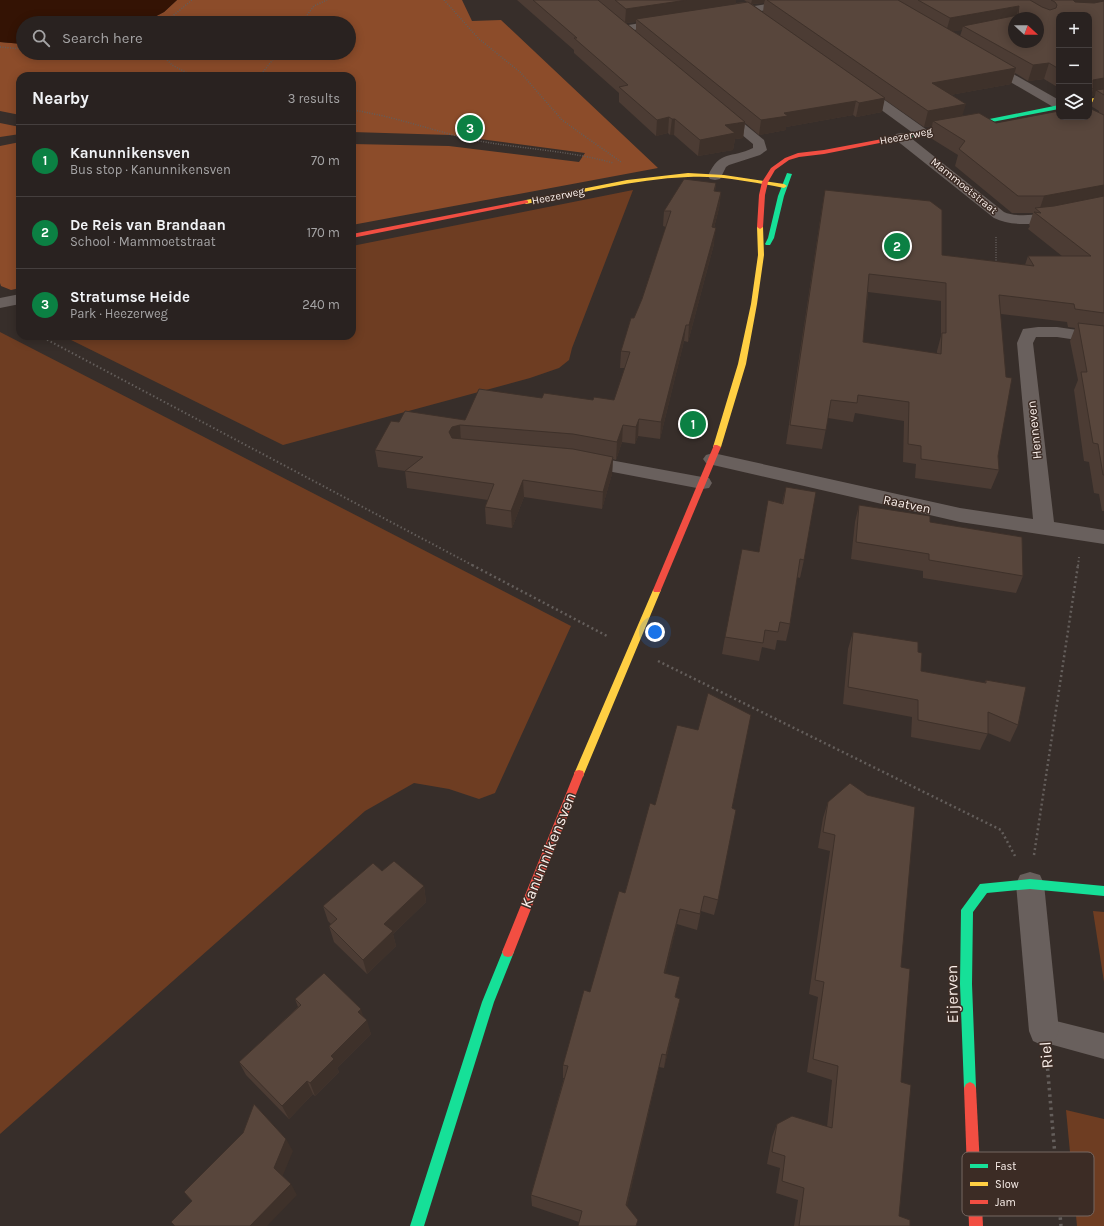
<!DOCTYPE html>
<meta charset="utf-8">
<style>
:root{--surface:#292220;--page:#352f2d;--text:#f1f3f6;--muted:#a5a4a5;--line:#453f3e;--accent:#0b8043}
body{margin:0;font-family:Karla,sans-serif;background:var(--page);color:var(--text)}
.controls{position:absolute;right:12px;top:12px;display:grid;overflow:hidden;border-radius:8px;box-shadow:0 2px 10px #0003}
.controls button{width:36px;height:36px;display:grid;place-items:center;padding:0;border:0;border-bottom:1px solid var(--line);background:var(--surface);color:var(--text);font:20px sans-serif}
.compass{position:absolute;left:1008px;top:12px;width:36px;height:36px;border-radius:50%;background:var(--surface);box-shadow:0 2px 10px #0003;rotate:111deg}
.you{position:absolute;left:655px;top:632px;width:14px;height:14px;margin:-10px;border:3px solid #fff;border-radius:50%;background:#1a73e8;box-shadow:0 0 0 6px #1a73e833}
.badge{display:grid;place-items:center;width:26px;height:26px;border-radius:50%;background:var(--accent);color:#fff;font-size:13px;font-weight:700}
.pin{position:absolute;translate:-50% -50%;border:2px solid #fff;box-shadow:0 1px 4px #0006}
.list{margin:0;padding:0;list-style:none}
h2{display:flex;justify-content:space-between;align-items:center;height:52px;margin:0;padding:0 16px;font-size:17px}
h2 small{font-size:13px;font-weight:400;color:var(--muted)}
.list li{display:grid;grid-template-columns:26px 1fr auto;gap:12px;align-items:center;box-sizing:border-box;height:72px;padding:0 16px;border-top:1px solid var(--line)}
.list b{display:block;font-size:15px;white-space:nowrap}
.list p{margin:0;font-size:13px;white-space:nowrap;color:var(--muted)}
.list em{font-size:13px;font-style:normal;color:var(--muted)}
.icon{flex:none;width:22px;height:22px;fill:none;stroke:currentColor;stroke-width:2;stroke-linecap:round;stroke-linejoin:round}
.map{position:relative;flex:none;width:1104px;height:1226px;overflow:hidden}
.search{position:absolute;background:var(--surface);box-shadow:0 2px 10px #0003;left:16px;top:16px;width:340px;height:44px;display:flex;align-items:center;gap:10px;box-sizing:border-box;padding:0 14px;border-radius:22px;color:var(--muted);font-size:15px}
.panel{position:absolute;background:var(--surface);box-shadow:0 2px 10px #0003;left:16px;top:72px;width:340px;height:268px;border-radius:12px}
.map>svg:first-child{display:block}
.green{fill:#6e3d22}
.forest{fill:#8c4c2a}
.water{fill:#341304}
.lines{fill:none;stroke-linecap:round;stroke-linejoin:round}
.path-far3{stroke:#645e5b;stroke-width:1.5;stroke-dasharray:1 1.5;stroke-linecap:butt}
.path-far2{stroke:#645e5b;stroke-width:2;stroke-dasharray:1.5 2.5;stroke-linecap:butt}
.path-far1{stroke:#645e5b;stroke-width:2.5;stroke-dasharray:2 3;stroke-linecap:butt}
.path{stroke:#645e5b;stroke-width:3.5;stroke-dasharray:2.5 4;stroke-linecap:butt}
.lane{fill:#69605d;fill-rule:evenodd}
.street{fill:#69605d;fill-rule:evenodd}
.fast{fill:#16e098;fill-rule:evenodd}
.slow{fill:#ffcf43;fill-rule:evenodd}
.jam{fill:#f24e42;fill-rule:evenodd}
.wall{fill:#4c3c34;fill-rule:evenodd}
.shaded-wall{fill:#3e312a}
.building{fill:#58463c;stroke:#3e312a;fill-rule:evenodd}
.labels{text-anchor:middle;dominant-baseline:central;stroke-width:3;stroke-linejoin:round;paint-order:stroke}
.far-street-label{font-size:11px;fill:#faefea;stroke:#3c2c25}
.street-label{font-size:13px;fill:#faefea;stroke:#3c2c25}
.near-street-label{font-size:16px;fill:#faefea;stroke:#3c2c25}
.key{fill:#3c2c25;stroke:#756660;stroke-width:1}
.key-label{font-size:11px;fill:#faefea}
</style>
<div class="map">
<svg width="1104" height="1226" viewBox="0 0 1104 1226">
<rect width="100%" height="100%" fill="#372e2a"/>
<g class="green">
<polygon points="633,190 572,348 569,360 559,368 530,378 283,445 63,336 352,336 352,246"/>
<polygon points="0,332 571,626 495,793 479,799 449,789 414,783 365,811 0,1134"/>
<polygon points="1093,911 1104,912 1104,982"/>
<polygon points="1066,1110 1104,1119 1104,1226 1077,1226"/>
</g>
<g class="forest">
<polygon points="177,0 462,0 472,21 501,20 658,168 352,225 352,144 449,146 579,162 585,153 450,135 352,132 352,76 20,76 20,115 0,111 0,42 23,44 23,53 349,53 349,23 143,23 164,12"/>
<polygon points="0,123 20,127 20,134 0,137"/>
<polygon points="20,142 20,288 11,290 1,286 0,283 0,146"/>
</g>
<polygon class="water" points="0,0 177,0 164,12 143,23 23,23 23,44 0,42"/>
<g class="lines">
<g class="path-far3">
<polyline points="444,0 479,39 520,72 562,120 621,162"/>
<polyline points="164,23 192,0"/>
<polyline points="301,23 314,6 327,0"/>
<polyline points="0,47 23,49"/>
<polyline points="160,53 172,65 193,76"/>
<polyline points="260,76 278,53"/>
<path d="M352 110C394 116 433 131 474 140 520 149 567 150 613 163"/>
<polyline points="996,237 996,264"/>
</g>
<g class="path-far2">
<polyline points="40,336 474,566"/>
<polyline points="1078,566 1079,557"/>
</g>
<g class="path-far1">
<polyline points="472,565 607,636"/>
<polyline points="658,661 1001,830 1015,856"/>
<polyline points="1034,855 1078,565"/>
</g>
<polyline class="path" points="1047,1062 1061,1226"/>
<polygon class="lane" points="1044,1018 1104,1033 1104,1059 1035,1040 1031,1031 1035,1022"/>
<g class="street">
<polygon points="794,0 820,0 815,3 728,16 723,13 728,10"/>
<polygon points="666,19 672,22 670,24 622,32 616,29 622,26"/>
<polygon points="987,59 1059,100 1059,109 1055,108 983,66 981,63 983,60"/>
<polygon points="858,83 862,84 927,130 929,133 927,136 917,136 854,90 852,87 854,84"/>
<path d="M721 107 725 108 764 140 767 150 760 155 729 165 726 167 720 179 715 180 710 179 708 176C720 149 731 159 753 148V144L717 114 715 111 717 108Z"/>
<path d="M901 133 906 134 1004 212C1025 222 1080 206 1104 202V210C1073 216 1023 233 994 218L896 140 894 137 896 134Z"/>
<polygon points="20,294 20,304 0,308 0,298"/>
<polygon points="1038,327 1057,327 1104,334 1104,344 1057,337 1036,337 1033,343 1054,522 1104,530 1104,544 960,522 713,465 706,463 703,459 706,455 713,453 960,508 1033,519 1017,343 1023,329"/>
<polygon points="583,455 702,477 709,478 712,483 709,488 702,489 576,465 573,461 576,457"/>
<polygon points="1030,872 1040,875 1044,884 1059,1031 1055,1041 1044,1046 1033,1041 1029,1031 1016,884 1020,875"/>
</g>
<g class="fast">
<polygon points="1059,105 1059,109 898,140 895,138"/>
<polygon points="787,173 792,174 784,196 774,238 770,245 766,245 765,244 768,238 778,196"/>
<polygon points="1030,879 1104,886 1104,896 1030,889 987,893 973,912 972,984 976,1088 974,1092 970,1094 966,1092 964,1088 960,984 961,910 980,884"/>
<polygon points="508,947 512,948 514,952 494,1002 424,1226 410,1226 482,1002 504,948"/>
</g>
<g class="slow">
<polygon points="1104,96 1104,100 1089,103 1089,99"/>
<path d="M688 173 724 175 784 184 787 186 784 188C752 182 720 175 688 177 633 179 579 194 526 204L523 202 526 200 627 180Z"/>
<polygon points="760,225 763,227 764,255 757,304 746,364 721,447 717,449 713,447 738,364 751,304 758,255 757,227"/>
<polygon points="657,587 661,590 584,774 583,777 579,778 575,777 574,774 653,590"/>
</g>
<g class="jam">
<polygon points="898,136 901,138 900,139 824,154 799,157 789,160 775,170 768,182 765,195 763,227 760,229 757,227 759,195 762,182 771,168 785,158 798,153 824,150"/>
<polygon points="526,200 528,201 528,203 352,238 352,234"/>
<polygon points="714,445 717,445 721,447 661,590 660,592 654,592 653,590"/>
<polygon points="579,770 583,771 584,774 514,952 512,956 508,957 504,956 502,952 574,774 575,771"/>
<polygon points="970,1082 974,1084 976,1088 983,1226 969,1226 964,1088 966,1084"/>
</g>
</g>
<g class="wall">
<path d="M517 0H736V3L747 2 744 0H1104V511H1102L1099 494 1094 493 1089 462 1084 461 1074 390 1078 380 1070 341 1075 328 1068 327 1067 322 1001 314 998 456 999 470 991 489 915 478 916 464 903 462 904 421 855 413 853 422 828 418 822 449 786 444 822 207 825 190 942 255 1025 265 1028 256H1062L1028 229 1030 226 1029 225 1033 213H1012L955 166 958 155 929 137 932 126 924 127 884 99 882 112 856 117 853 115 786 127V130L759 135 745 123 743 138 735 139 733 150 698 156 674 135H670L668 133 656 136 619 102V93L574 53V50ZM764 3 763 12 752 4ZM1059 15H1089V100L1091 96 1095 95 1091 106 1099 111V113L996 123 963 116 950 95 1011 84 1015 73 1028 81 1044 79 1059 88ZM636 22V31L626 23ZM962 30 960 36 952 31ZM868 292 941 301V336L937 351V354L863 342Z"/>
<polygon points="716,183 715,191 721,192 719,208 714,228 714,244 688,342 684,341 660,439 638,436 635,444 622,442 616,460 613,459 612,474 602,509 524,497 512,528 486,524 485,507 488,500 407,488 405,471 378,467 375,450 399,422 465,420 542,398 593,400 614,400 625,368 620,368 621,351 642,299 666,227 663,226 664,211"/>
<polygon points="786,487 804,560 800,578 797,577 790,624 786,641 777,640 775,650 762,647 759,661 722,654 725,637 759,552 782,503"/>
<polygon points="859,505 930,522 1023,576 1016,593 923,578 923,571 851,559 855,522"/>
<polygon points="853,632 918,652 921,671 984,683 986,680 1018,725 1010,742 988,733 980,750 911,737 912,717 843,704 848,649"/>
<polygon points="828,802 901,967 901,1082 899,1216 910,1226 794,1226 798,1200 776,1193 780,1168 767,1164 772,1137 777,1124 827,1127 832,1080 807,1072 818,997 809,994 830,851 818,848 823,818"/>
<polygon points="655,805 732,808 718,900 714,915 701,911 697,930 677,924 665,973 676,997 680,999 677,1013 664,1068 659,1067 627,1206 579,1222 532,1206 531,1195 564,1078 563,1078 563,1065 590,992"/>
<polygon points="382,871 424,886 426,902 393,934 396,946 367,974 334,942 329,926 331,924 328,921 323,906"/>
<polygon points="295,999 364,1017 371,1034 337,1068 339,1072 315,1096 313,1094 289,1119 246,1075 239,1062 298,1007"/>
</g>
<g class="shaded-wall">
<polygon points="687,0 736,0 736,7 636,19 636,22 625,23 626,9"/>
<polygon points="752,0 765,0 764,3 751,4"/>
<polygon points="1073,0 1104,0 1104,5 1075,11"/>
<polygon points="1019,6 1016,18 963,26 962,30 946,32 950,18"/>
<polygon points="1049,63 1044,79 1028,81 1033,65"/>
<polygon points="1016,68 1011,84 928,99 932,83"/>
<polygon points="1104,78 1104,93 1096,90 1095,95 1091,96 1093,89 1093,80"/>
<polygon points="885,98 882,112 856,117 859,103"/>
<polygon points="856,101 853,115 786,127 786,130 759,135 761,120 784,113"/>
<polygon points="966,104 961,120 933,121 932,126 924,127 928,111"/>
<polygon points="669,117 668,133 656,136 657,120"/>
<polygon points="672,119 675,119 674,135 670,135"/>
<polygon points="745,122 743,138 735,139 733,150 698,156 700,140 725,125"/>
<polygon points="1104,185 1104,201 1039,211 1044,196"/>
<polygon points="721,192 719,208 710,243 712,227"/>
<polygon points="716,228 714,244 688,342 689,325"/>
<polygon points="686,325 684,341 660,439 661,422"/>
<polygon points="639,419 638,436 635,444 636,427"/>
<polygon points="460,425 461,442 454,445 449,432 452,427"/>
<polygon points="623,425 622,442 616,460 617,442"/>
<polygon points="613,457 612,474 602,509 603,492"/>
<polygon points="523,480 524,497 512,528 511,511"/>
<polygon points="424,886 426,902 393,934 396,946 367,974 363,960 384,924"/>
<polygon points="680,909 677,924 662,988 664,973"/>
<polygon points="680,999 677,1013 664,1068 666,1055"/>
<polygon points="361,1009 365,1022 367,1020 371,1034 337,1068 339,1072 315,1096 310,1083 331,1056 358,1012"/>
<polygon points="662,1054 659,1067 625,1216 626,1205"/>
<polygon points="307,1081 313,1094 289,1119 282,1106"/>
<polygon points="286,1139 293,1151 281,1180 274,1168"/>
<polygon points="291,1184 297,1195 267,1226 250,1226"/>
</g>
<g class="building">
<polygon points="533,0 598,0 745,122 725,125 735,133 700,140 675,119 672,119 669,117 657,120 619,87 628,85 574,38 577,38"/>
<polygon points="615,0 687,0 626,9"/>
<polygon points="767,0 898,0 1016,68 932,83 966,104 928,111"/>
<path d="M918 0H1030L1042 7 1050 10 1056 8 1057 5 1055 2 1051 0H1074H1073L1075 2 1094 3 1104 1V78L1093 80V89L1089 86V15H1059V69L1049 63 1033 65 963 26 1018 15 1019 6 950 18ZM1014 18H1038V42H1014Z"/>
<polygon points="748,2 885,98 859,103 856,101 784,113 788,116 761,120 636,19"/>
<polygon points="1104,89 1104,95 1096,90"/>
<polygon points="1089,108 1104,115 1104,185 1044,196 1018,196 959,149 965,141 933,121 979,113 996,123 1059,111 1059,117 1089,117"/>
<polygon points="684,179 716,183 714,191 721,192 712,227 716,228 689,325 686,325 661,422 639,419 636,427 623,425 617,442 573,434 460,425 452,427 449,432 452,438 573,449 613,457 603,492 523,480 511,511 485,507 494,484 405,471 423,457 375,450 391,421 399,422 405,411 465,420 479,389 542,398 544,393 593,400 594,397 614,400 630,352 621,351 631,318 634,318 642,299 671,211 664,211"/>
<path d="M825 190 930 201 942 210V255L1034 266 1028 256H1091L1034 212 1041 213 1035 208 1054 206 1104 196V313L1075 309 1074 304 999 295 1006 377 1012 378 998 456 999 470 921 459V446L908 444 909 402 858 395 857 403 831 400 826 430 790 425ZM869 274 946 283V333H942L941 354 863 342Z"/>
<polygon points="1078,323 1104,326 1104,475 1103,475 1098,444 1093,443 1081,372 1087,372"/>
<polygon points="786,487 816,492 804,560 800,559 790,624 780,622 778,632 765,630 763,643 725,637 742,549 759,552 768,500 783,504"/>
<polygon points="859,505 930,516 930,522 1022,537 1023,576 929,560 929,554 856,542"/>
<polygon points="853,632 918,642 918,652 922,653 921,671 986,683 986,680 1026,687 1018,725 988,712 988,734 918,720 918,700 848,687"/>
<polygon points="708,693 751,715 732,808 736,810 718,900 704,896 700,914 680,909 672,940 664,973 680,977 675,997 680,999 666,1055 662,1054 626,1205 638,1220 636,1226 578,1226 582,1211 531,1195 568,1066 563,1065 584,990 590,992 619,891 625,893 650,803 655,805 677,725 698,730"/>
<polygon points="850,783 867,795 915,807 901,967 910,969 901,1082 911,1085 899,1216 910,1220 910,1226 799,1226 804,1188 782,1181 785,1156 772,1152 777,1124 792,1116 832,1128 838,1066 813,1059 824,982 815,980 835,835 823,832 828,802"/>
<polygon points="394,861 424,886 384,924 393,931 363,960 329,926 337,919 323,906 373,863 382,871"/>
<polygon points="324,973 361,1009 358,1012 367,1020 331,1056 334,1059 310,1083 307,1081 282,1106 239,1062 301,1005 295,999"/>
<polygon points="254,1104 286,1139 274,1168 291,1184 250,1226 175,1226 171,1222 192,1201 184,1192 243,1133"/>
</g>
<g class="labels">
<g class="far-street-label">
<text transform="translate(906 136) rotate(-11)">Heezerweg</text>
<text transform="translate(964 186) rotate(39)">Mammoetstraat</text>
<text transform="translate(558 196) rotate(-11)">Heezerweg</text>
</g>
<g class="street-label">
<text transform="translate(1034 430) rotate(-96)">Henneven</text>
<text transform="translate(907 504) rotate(12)">Raatven</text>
</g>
<g class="near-street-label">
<text transform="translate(548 850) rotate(-68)">Kanunnikensven</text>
<text transform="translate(952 994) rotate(-91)">Eijerven</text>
<text transform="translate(1046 1055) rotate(-95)">Riel</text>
</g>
</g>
<rect x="962" y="1152" width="132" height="64" rx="6" class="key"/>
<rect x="970" y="1164" width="18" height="4" fill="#16e098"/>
<rect x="970" y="1182" width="18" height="4" fill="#ffcf43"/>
<rect x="970" y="1200" width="18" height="4" fill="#f24e42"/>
<g class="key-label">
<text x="995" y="1170">Fast</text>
<text x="995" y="1188">Slow</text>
<text x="995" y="1206">Jam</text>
</g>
</svg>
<div class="controls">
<button>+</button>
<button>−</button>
<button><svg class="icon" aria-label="layers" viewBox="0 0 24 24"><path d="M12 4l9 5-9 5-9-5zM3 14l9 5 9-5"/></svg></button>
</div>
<svg class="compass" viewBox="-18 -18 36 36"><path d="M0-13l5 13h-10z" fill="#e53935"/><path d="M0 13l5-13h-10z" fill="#a5a4a5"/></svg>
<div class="you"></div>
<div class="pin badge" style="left:693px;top:424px">1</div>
<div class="pin badge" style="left:897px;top:246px">2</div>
<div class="pin badge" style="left:470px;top:128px">3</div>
<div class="search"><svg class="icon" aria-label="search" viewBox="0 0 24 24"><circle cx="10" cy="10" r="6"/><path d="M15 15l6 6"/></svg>Search here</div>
<section class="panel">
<h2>Nearby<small>3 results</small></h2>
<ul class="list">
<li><span class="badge">1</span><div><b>Kanunnikensven</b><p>Bus stop · Kanunnikensven</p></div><em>70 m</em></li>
<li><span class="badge">2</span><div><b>De Reis van Brandaan</b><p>School · Mammoetstraat</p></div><em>170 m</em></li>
<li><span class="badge">3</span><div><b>Stratumse Heide</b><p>Park · Heezerweg</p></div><em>240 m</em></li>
</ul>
</section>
</div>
